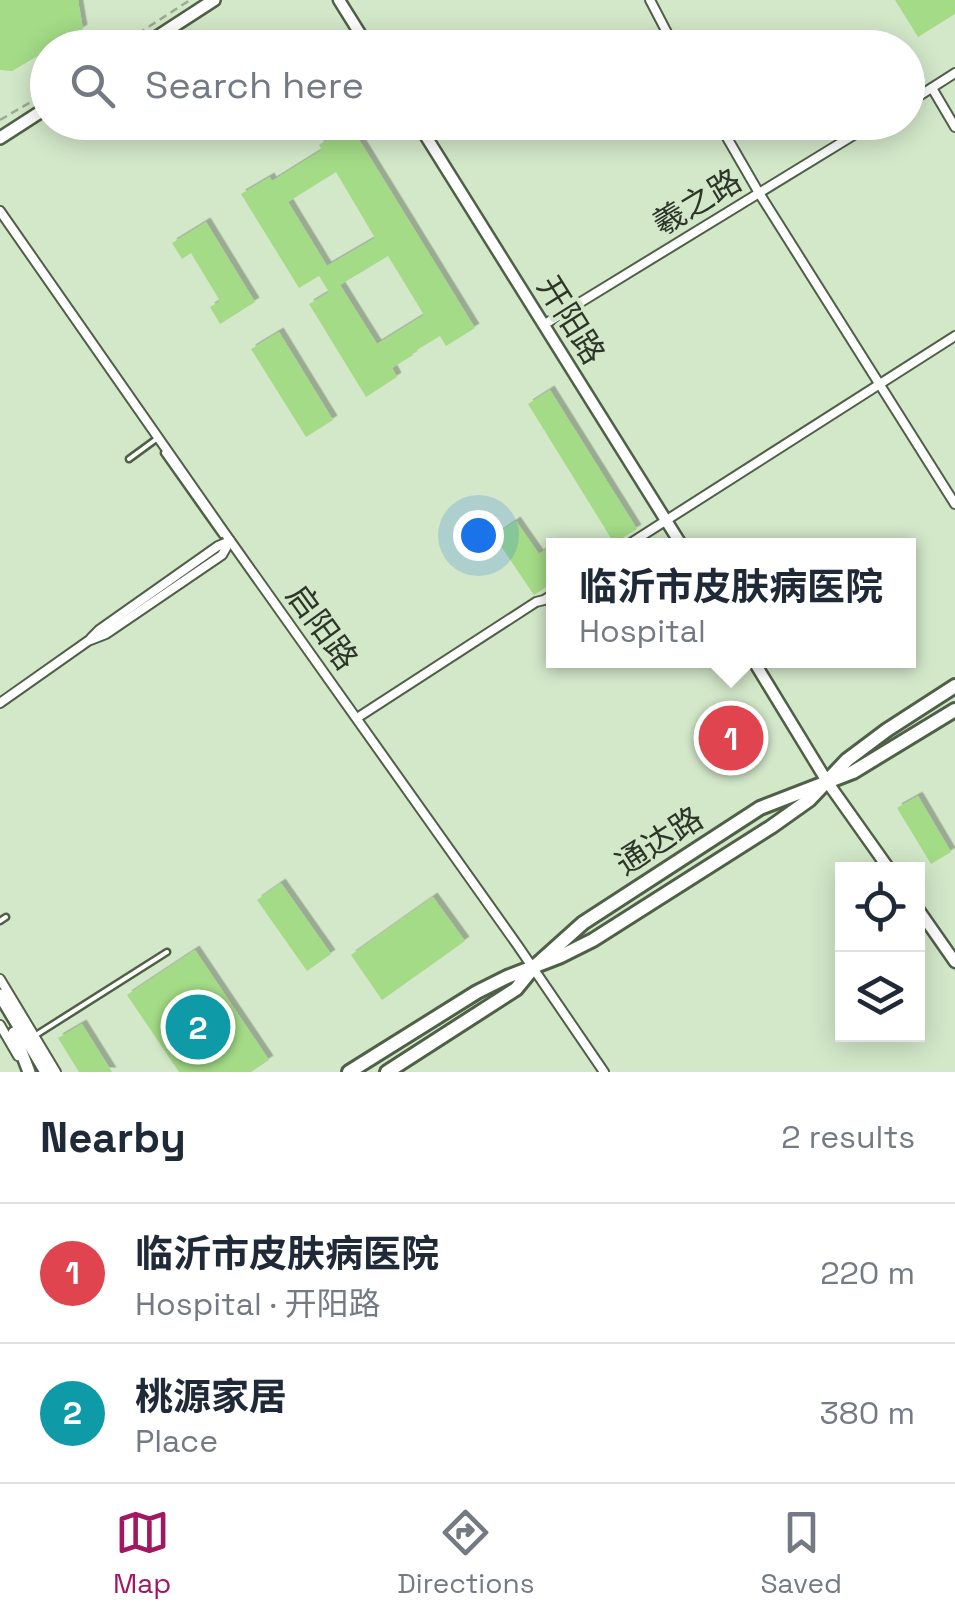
<!DOCTYPE html>
<meta charset="utf-8">
<style>
:root{--surface:#fff;--page:#f2f2f3;--text:#1f2937;--muted:#747a83;--line:#e0e1e3;--accent:#a21761}
body{margin:0;font-family:"Space Grotesk","Noto Sans SC",sans-serif;background:var(--page);color:var(--text)}
.controls{position:absolute;right:30px;bottom:30px;display:grid;overflow:hidden;border-radius:0px;box-shadow:0 5px 25px #0003}
.controls button{width:90px;height:90px;display:grid;place-items:center;padding:0;border:0;border-bottom:2px solid var(--line);background:var(--surface);color:var(--text);font:50px sans-serif}
.you{position:absolute;left:478px;top:535px;width:35px;height:35px;margin:-25px;border:8px solid #fff;border-radius:50%;background:#1a73e8;box-shadow:0 0 0 15px #1a73e833}
.badge{display:grid;place-items:center;width:65px;height:65px;border-radius:50%;background:var(--accent);color:#fff;font-size:32px;font-weight:700}
.pin{position:absolute;translate:-50% -50%;border:5px solid #fff;box-shadow:0 2px 10px #0006}
.popup{position:absolute;left:546px;top:538px;width:370px;height:130px;box-sizing:border-box;display:grid;place-content:center;border-radius:0px;background:var(--surface);filter:drop-shadow(0 2px 8px #0005);font-size:32px;white-space:nowrap;color:var(--muted)}
.popup b{font-size:38px;color:var(--text)}
.popup::after{content:'';position:absolute;left:50%;top:100%;margin-left:-20px;border:20px solid transparent;border-top-color:var(--surface)}
.list{margin:0;padding:0;list-style:none}
h2{display:flex;justify-content:space-between;align-items:center;height:130px;margin:0;padding:0 40px;font-size:42px}
h2 small{font-size:32px;font-weight:400;color:var(--muted)}
.list li{display:grid;grid-template-columns:65px 1fr auto;gap:30px;align-items:center;box-sizing:border-box;height:140px;padding:0 40px;border-top:2px solid var(--line)}
.list b{display:block;font-size:38px;white-space:nowrap}
.list p{margin:0;font-size:32px;white-space:nowrap;color:var(--muted)}
.list em{font-size:32px;font-style:normal;color:var(--muted)}
.icon{flex:none;width:55px;height:55px;fill:none;stroke:currentColor;stroke-width:2;stroke-linecap:round;stroke-linejoin:round}
.map{position:relative;flex:none;width:955px;height:1072px;overflow:hidden}
.search{position:absolute;background:var(--surface);box-shadow:0 5px 25px #0003;left:30px;right:30px;top:30px;height:110px;display:flex;align-items:center;gap:25px;box-sizing:border-box;padding:0 35px;border-radius:55px;color:var(--muted);font-size:38px}
.sheet{height:410px;background:var(--surface)}
nav{display:flex;justify-content:space-around;align-items:center;box-sizing:border-box;height:140px;border-top:2px solid var(--line);background:var(--surface);font-size:28px;color:var(--muted)}
nav a{display:grid;justify-items:center;gap:5px}
nav .on{color:var(--accent)}
.map>svg:first-child{display:block}
.building{fill:#a3db86;fill-rule:evenodd;filter:url(#shadow)}
.lines{fill:none;stroke-linecap:round;stroke-linejoin:round}
.service-casing{stroke:#4e6046;stroke-width:9}
.minor-casing{stroke:#4e6046;stroke-width:12}
.tertiary-casing{stroke:#4e6046;stroke-width:15}
.secondary-casing{stroke:#4e6046;stroke-width:16}
.primary-casing{stroke:#4e6046;stroke-width:18}
.path{stroke:#9aab92;stroke-width:2.5;stroke-dasharray:8 5;stroke-linecap:butt}
.service{stroke:#fff;stroke-width:4}
.minor{stroke:#fff;stroke-width:8}
.tertiary{stroke:#fff;stroke-width:10}
.secondary{stroke:#fff;stroke-width:11}
.primary{stroke:#fff;stroke-width:12}
.labels{text-anchor:middle;dominant-baseline:central;stroke-width:8;stroke-linejoin:round;paint-order:stroke}
.street-label{font-size:32px;fill:#2e362a;stroke:#d3e8c9}
</style>
<div class="map">
<svg width="955" height="1072" viewBox="0 0 955 1072">
<defs>
<filter id="shadow"><feDropShadow dx="4.5" dy="-4.5" stdDeviation="0" flood-color="#0004"/></filter>
</defs>
<rect width="100%" height="100%" fill="#d3e8c9"/>
<g class="building">
<polygon points="0,0 78,0 83,29 52,48 48,48 48,50 12,71 0,70"/>
<polygon points="895,0 955,0 955,14 918,37"/>
<path d="M350 125 475 328 446 346 440 336 412 353 413 355 392 368 397 377 366 397 309 304 329 292 319 276 299 288 241 194 270 177 272 181 322 150 319 145ZM336 172 375 238 327 266 288 202ZM388 256 424 315 377 344 340 285Z"/>
<polygon points="206,222 255,302 220,324 210,307 220,301 191,253 182,259 172,243"/>
<polygon points="279,332 333,420 306,437 251,349"/>
<polygon points="550,390 637,529 614,543 528,404"/>
<polygon points="516,521 539,554 554,544 554,582 534,595 494,536"/>
<polygon points="918,796 951,852 931,864 897,808"/>
<polygon points="281,883 331,954 307,971 257,900"/>
<polygon points="433,897 465,941 382,1000 351,955"/>
<polygon points="195,950 269,1060 251,1072 179,1072 127,995"/>
<polygon points="82,1024 112,1072 79,1072 58,1038"/>
</g>
<g class="lines">
<g class="service-casing">
<g id="service">
<polyline points="747,48 766,37"/>
<polyline points="164,453 222,535"/>
<polyline points="129,459 155,440"/>
<polyline points="0,921 6,917"/>
<polyline points="36,1035 167,952"/>
</g>
</g>
<g class="minor-casing">
<g id="minor">
<polyline points="650,0 675,48"/>
<polyline points="932,88 955,127"/>
<polyline points="908,103 955,73"/>
<polyline points="718,122 759,193 955,504"/>
<polyline points="0,211 224,532 518,946 604,1072"/>
<polyline points="545,324 875,122"/>
<polyline points="626,546 955,336"/>
<polyline points="91,638 99,630 218,546 230,541"/>
<polyline points="0,703 88,641 106,634 222,555 230,541"/>
<polyline points="357,718 536,602 544,600 554,594"/>
<polyline points="0,979 56,1072"/>
<polyline points="0,1025 18,1056"/>
</g>
</g>
<g class="tertiary-casing">
<g id="tertiary">
<polyline points="339,0 369,48"/>
<polyline points="417,122 682,546"/>
<polyline points="753,660 828,783 889,869"/>
<polyline points="918,909 955,962"/>
</g>
</g>
<g class="secondary-casing">
<g id="secondary">
<polyline points="140,48 214,0"/>
<polyline points="0,138 48,107"/>
<polyline points="0,995 46,1072"/>
<polyline points="14,1033 29,1072"/>
</g>
</g>
<g class="primary-casing">
<g id="primary">
<polyline points="349,1072 477,992 507,977 561,956 593,940 771,827 809,800 847,760 887,730 955,686"/>
<polyline points="387,1072 516,989 534,967 583,923 760,808 853,772 955,710"/>
</g>
</g>
<g class="path">
<polyline points="116,48 190,0"/>
<polyline points="0,120 48,92"/>
</g>
<use href="#service" class="service"/>
<use href="#minor" class="minor"/>
<use href="#tertiary" class="tertiary"/>
<use href="#secondary" class="secondary"/>
<use href="#primary" class="primary"/>
</g>
<g class="labels">
<g class="street-label">
<text transform="translate(697 202) rotate(-31)">羲之路</text>
<text transform="translate(571 320) rotate(58)">开阳路</text>
<text transform="translate(322 627) rotate(54)">启阳路</text>
<text transform="translate(659 841) rotate(-33)">通达路</text>
</g>
</g>
</svg>
<div class="controls">
<button><svg class="icon" aria-label="locate" viewBox="0 0 24 24"><circle cx="12" cy="12" r="6"/><path d="M12 2v4M12 18v4M2 12h4M18 12h4"/></svg></button>
<button><svg class="icon" aria-label="layers" viewBox="0 0 24 24"><path d="M12 4l9 5-9 5-9-5zM3 14l9 5 9-5"/></svg></button>
</div>
<div class="you"></div>
<div class="pin badge" style="left:731px;top:738px;background:#e0444e">1</div>
<div class="popup"><b>临沂市皮肤病医院</b>Hospital</div>
<div class="pin badge" style="left:198px;top:1027px;background:#0f9aa8">2</div>
<div class="search"><svg class="icon" aria-label="search" viewBox="0 0 24 24"><circle cx="10" cy="10" r="6"/><path d="M15 15l6 6"/></svg>Search here</div>
</div>
<section class="sheet">
<h2>Nearby<small>2 results</small></h2>
<ul class="list">
<li><span class="badge" style="background:#e0444e">1</span><div><b>临沂市皮肤病医院</b><p>Hospital · 开阳路</p></div><em>220 m</em></li>
<li><span class="badge" style="background:#0f9aa8">2</span><div><b>桃源家居</b><p>Place</p></div><em>380 m</em></li>
</ul>
</section>
<nav>
<a class="on"><svg class="icon" aria-label="map" viewBox="0 0 24 24"><path d="M3 6l6-2 6 2 6-2v14l-6 2-6-2-6 2zM9 4v14M15 6v14"/></svg>Map</a>
<a><svg class="icon" aria-label="directions" viewBox="0 0 24 24"><path d="M12 3l9 9-9 9-9-9zM9 14v-3h6M13 9l2 2-2 2"/></svg>Directions</a>
<a><svg class="icon" aria-label="saved" viewBox="0 0 24 24"><path d="M7 4h10v16l-5-4-5 4z"/></svg>Saved</a>
</nav>
